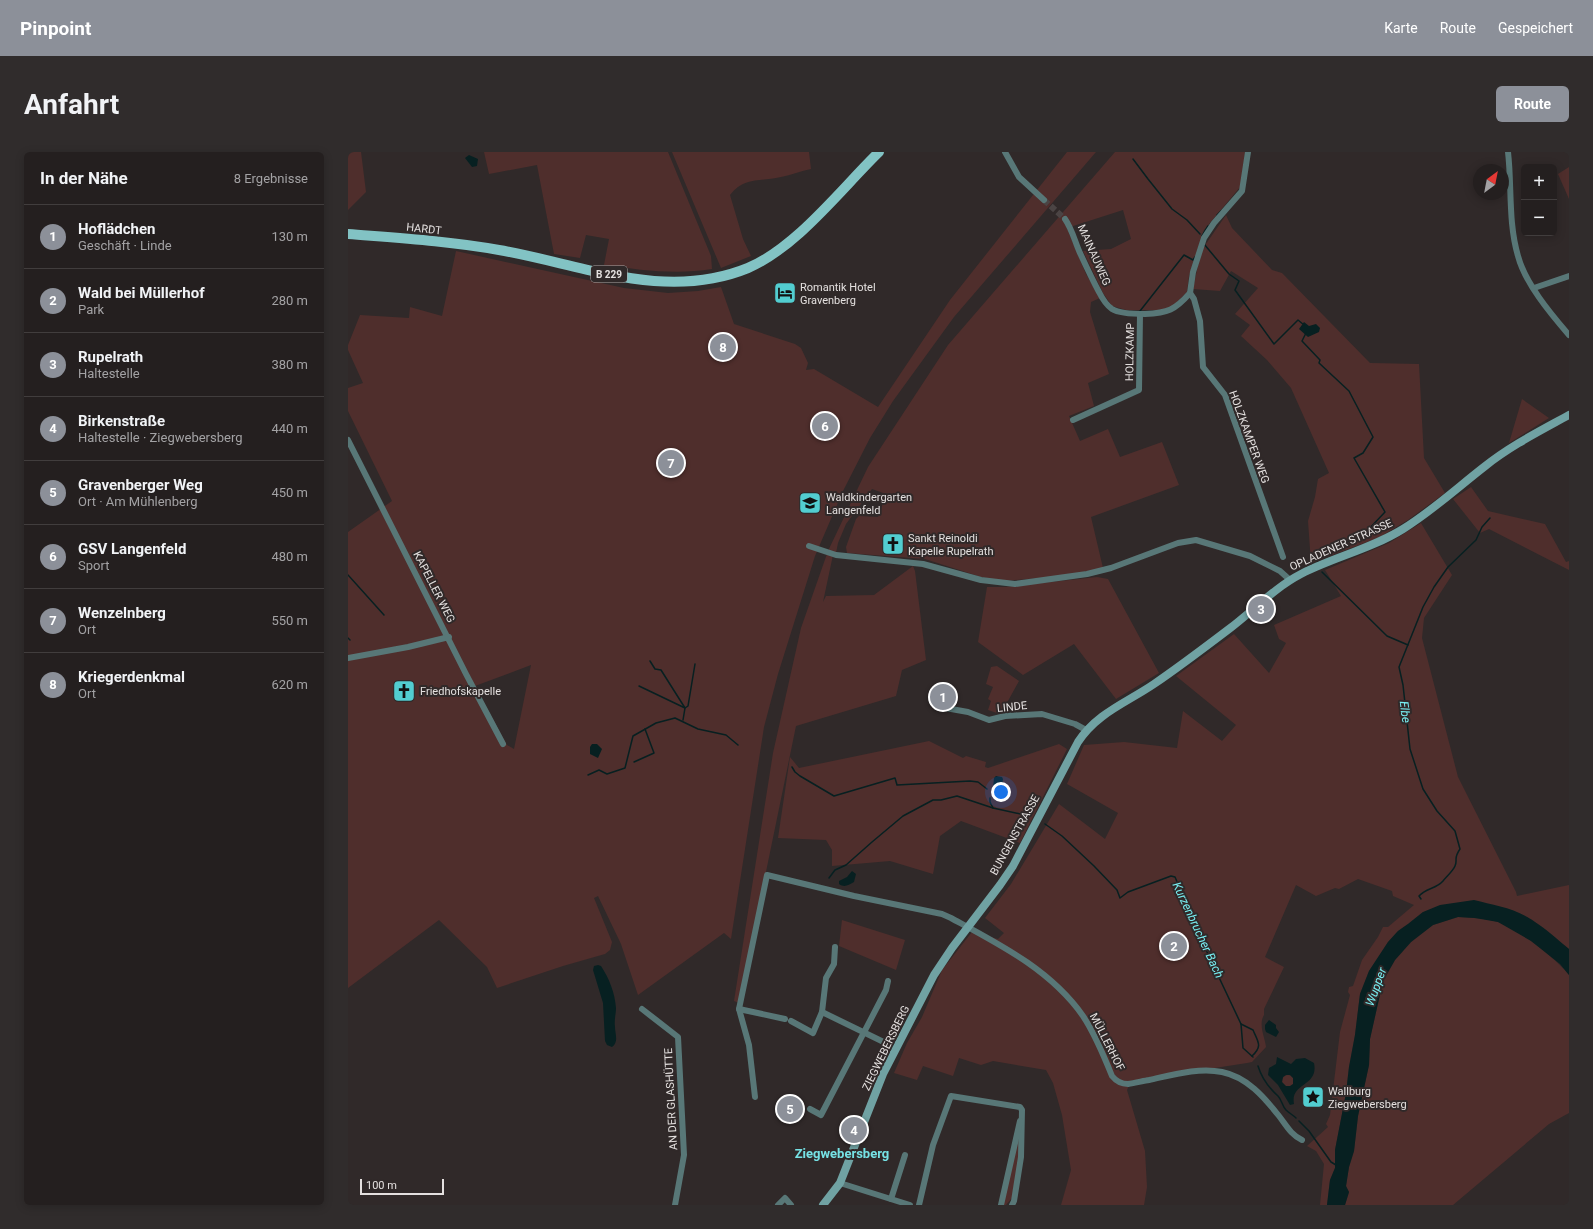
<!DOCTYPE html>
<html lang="de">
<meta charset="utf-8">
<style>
:root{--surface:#241f1f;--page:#302c2c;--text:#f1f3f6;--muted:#a3a2a4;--line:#413d3d;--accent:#8c9099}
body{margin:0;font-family:Roboto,sans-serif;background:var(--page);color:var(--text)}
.controls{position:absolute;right:12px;top:12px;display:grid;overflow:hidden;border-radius:6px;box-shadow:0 2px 10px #0003}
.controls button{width:36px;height:36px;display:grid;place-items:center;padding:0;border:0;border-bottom:1px solid var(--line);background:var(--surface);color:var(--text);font:20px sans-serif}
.compass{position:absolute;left:1125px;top:12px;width:36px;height:36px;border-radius:50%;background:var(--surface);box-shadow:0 2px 10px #0003;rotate:32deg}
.scale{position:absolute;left:12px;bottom:10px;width:84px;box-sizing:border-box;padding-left:4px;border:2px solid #e4e0df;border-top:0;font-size:11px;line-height:14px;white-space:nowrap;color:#e4e0df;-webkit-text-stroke:3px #302929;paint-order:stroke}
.you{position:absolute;left:653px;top:640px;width:14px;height:14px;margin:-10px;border:3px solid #fff;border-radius:50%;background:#1a73e8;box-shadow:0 0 0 6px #1a73e833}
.badge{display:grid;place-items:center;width:26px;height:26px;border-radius:50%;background:var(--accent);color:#fff;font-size:13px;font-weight:700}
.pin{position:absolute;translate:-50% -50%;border:2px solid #fff;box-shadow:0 1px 4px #0006}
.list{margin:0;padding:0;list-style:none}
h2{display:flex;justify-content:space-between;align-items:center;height:52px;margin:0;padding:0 16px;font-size:17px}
h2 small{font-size:13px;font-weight:400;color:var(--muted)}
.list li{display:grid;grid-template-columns:26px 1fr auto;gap:12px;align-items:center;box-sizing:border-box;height:64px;padding:0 16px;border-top:1px solid var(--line)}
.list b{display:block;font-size:15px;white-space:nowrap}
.list p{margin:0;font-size:13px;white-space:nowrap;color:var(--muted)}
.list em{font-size:13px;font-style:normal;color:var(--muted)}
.map{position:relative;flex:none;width:1221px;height:1053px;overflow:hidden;border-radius:6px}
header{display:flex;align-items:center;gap:24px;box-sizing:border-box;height:56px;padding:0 20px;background:var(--accent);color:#fff}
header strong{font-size:19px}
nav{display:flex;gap:22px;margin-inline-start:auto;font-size:14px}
.intro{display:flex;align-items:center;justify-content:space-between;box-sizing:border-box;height:96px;padding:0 24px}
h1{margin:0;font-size:28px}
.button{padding:10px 18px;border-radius:6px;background:var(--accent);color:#fff;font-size:14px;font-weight:700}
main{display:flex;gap:24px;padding:0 24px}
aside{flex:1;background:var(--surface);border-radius:6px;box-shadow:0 2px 10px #0003}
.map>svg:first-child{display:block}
.green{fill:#4f2e2c;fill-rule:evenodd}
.water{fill:#072021;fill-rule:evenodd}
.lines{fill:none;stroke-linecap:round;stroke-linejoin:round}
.stream{stroke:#072021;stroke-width:1.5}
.street-tunnel{stroke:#4b4444;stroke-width:6;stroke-dasharray:6 3;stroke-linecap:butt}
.street{stroke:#587777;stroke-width:6}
.secondary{stroke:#70a2a3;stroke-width:8}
.primary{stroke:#82c3c4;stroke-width:10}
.labels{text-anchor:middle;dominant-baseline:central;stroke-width:4;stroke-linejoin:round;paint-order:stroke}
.shield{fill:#302929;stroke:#aea9a8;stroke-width:1}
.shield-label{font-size:10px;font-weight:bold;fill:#e4e0df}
.street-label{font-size:11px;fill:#e4e0df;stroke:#302929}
.poi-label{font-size:11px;fill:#e4e0df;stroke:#302929;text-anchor:start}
.water-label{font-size:12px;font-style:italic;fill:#78eff2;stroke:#302929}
.quarter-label{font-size:13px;font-weight:bold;fill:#76e2e5;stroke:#302929}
</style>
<header>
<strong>Pinpoint</strong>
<nav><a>Karte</a><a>Route</a><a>Gespeichert</a></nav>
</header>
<div class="intro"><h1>Anfahrt</h1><a class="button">Route</a></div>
<main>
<aside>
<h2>In der Nähe<small>8 Ergebnisse</small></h2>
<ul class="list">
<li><span class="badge">1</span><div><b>Hoflädchen</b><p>Geschäft · Linde</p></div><em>130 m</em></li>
<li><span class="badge">2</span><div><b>Wald bei Müllerhof</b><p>Park</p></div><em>280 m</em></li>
<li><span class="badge">3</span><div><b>Rupelrath</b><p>Haltestelle</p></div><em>380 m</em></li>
<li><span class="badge">4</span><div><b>Birkenstraße</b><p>Haltestelle · Ziegwebersberg</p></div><em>440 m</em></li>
<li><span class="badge">5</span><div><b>Gravenberger Weg</b><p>Ort · Am Mühlenberg</p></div><em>450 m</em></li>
<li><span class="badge">6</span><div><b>GSV Langenfeld</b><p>Sport</p></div><em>480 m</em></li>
<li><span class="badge">7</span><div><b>Wenzelnberg</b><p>Ort</p></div><em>550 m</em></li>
<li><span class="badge">8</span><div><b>Kriegerdenkmal</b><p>Ort</p></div><em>620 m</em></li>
</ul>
</aside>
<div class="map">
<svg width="1221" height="1053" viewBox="0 0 1221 1053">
<rect width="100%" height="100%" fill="#302929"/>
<g class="green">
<polygon points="0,0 13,0 18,40 0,58"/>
<path d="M136 0H320L363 104 364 117C328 123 292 118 256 113L261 87 238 83 232 106 206 102 189 13 141 22Z"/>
<path d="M324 0H461L463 17C453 19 443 23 433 25 412 30 397 24 382 43L395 87 403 104 373 116Z"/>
<path d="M719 0H748L606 165 545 249 522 286 495 339 467 404 430 522 416 575 383 787 376 781 290 843 273 792 250 744 246 746 264 790 262 798 257 802 215 814 149 836 139 815 91 768 0 836V380L44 349 0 259V236L15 231 0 198V193L12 163 61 166 62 155 94 164 108 99 276 136 320 141 350 139 373 135 386 172 447 192 453 196 460 211 458 218 466 217 530 255 602 148ZM183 513 166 597 159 593 127 534Z"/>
<polygon points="767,0 897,0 893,34 856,78 841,124 839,140 825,154 814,158 778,158 764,154 755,141 735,99 763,97 783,87 775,58 719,76 738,122 752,146 743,150 742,160 761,222 740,231 746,254 721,264 732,289 760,277 772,305 814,290 831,333 743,365 755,416 715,424 655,429 633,425 577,407 499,401 498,395 508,367 511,364 530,365 538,342 524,337 498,372 490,391 488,401 485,403 475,450 478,444 526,443 565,414 567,419 578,508 554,518 548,544 448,574 391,851 386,849 425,601 453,476 480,399 520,315 600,193"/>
<polygon points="1221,15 1221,47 1210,22"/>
<polygon points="878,63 884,76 924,118 934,121 1022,211 1071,212 1076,306 1097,341 1060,368 1030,386 963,411 960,369 967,345 970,327 981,321 943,236 919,208 893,184 902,173 887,162 910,136 883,119 872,139 845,137 853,99"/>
<polygon points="1174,247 1201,266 1161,291"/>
<polygon points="1123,335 1140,359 1197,372 1218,410 1221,409 1221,418 1141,377 1132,381 1105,347"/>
<path d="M1073 371 1104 423 1076 466 1074 486 1110 625 1168 740 1169 744 1221 733V797L1183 767 1075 760 1060 772 1050 779 1040 790 1021 819 1012 842 1007 883 1001 915 998 941 987 998V1016L982 1028 979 1053H972L976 1012 968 999 959 994 980 975 978 972 982 963 992 880 1002 843 1000 840 1001 835 1005 834 1014 808 1030 785 1035 775H1040L1066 753 1045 744 1044 739 1010 727 991 737 987 736 968 744 948 733 917 805 936 815 916 857V863C910 873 917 885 918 895L904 910 899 911 783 929 779 938 797 999 799 1035 796 1053H713L723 1018 714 963 705 931 698 918 645 909 633 913 611 906 605 924 575 914 569 928 546 921 559 891 574 865 594 818 624 780 650 787 656 781 637 766 663 732 711 652 757 687 770 661 719 632 736 593 776 590 829 596 835 559 874 589 888 573 828 524 886 482 921 521 938 491 931 487 926 473 993 444 977 418 1041 391Z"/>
<polygon points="749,425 760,427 811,521 768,547 726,492 675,523 630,490 639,435 657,435"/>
<polygon points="649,514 671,529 655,558 649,561 640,558 643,549 640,547 645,535 638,532 643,515"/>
<polygon points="581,589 615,606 618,604 638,610 637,615 640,616 711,592 719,597 672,691 613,669 592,684 585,722 542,709 484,714 484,698 478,688 430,686 442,605 451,616"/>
<path d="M1110 765C1123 766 1138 766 1150 770 1172 778 1206 805 1221 823V961L1201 972 1105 1053H997L1001 1040 998 1034 1001 1015 1006 999 1010 964 1021 913 1022 887 1035 829 1047 808 1063 790 1085 773Z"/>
<polygon points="494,768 557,788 548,818 491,794"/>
<circle cx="940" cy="929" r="6"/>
<polygon points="668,988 672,988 669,1016 664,1046 658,1053 655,1053"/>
</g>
<g class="water">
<polygon points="121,3 130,7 129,14 124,15 117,6"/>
<polygon points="956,170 961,174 968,172 972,176 971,180 960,185 951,177"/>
<polygon points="244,592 249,592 254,597 250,606 242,602 242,595"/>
<polygon points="648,624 654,625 655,627 654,634 652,636 645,636 646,626"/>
<path d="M504 719 508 722 506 730C500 733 497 736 491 732V729L499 725Z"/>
<path d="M1126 748C1145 753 1167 756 1184 768 1197 776 1209 787 1221 797V823L1212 812 1183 789 1150 770 1127 766 1110 765 1085 773 1063 790 1047 808 1035 829 1022 887 1021 913 1010 964 1006 999 1001 1015 998 1034 1001 1040 997 1053H979L982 1028 987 1016V998L998 941 1001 915 1007 883 1012 842 1021 819 1040 790 1050 779 1060 772 1075 760 1092 753Z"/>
<path d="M250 813 253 814C261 826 267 841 268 856 268 862 266 868 267 875 267 882 271 890 264 895L259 893 257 889 255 851 245 818 246 814Z"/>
<polygon points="921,868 928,873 928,876 931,880 928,885 918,880 917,877 917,873"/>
<path d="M929 905 943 912 948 907 957 906 966 911C971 935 942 930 946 952L942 953 930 933 920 923 921 916 928 912ZM938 923H942L945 926V932L942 934H938L934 930 935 925Z"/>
</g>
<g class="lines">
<g class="stream">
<polyline points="785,7 800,27 824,57 839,68 852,82"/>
<polyline points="869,63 873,59"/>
<polyline points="854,84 860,74"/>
<polyline points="856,92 881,122 891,129 887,138 926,192 950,168 956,173"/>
<polyline points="792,159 836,103 845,108 847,105"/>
<polyline points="958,181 954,189 972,208 971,211 1001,239 1025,285 1015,301 1006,306 1037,360 1019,379 1006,387 970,402 967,406 969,410"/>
<polyline points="974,420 1039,484 1060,493"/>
<polyline points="0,423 36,463"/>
<polyline points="0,486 2,488"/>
<polyline points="302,509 307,517 313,518 337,556 335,568"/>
<polyline points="291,534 337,556 340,554 347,512"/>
<polyline points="286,610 306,601 297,577"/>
<polyline points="444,615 447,620 452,624 486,644 547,626 549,633 622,629 630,630 639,637"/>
<polyline points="240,623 251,618 259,622 277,616 285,584 308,571 327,566 350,577 378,583 390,593"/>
<polyline points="642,646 642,650 645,656 682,664"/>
<path d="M697 672 714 684 746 714 769 738 772 746 780 740 823 724 827 725 859 800 893 872 905 878C910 890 915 894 904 904"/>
<polyline points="481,726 487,718 498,713 524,690 555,664 585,648 593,648 609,644 645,656"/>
<path d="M1073 747 1071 744C1078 736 1088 737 1095 729 1098 725 1105 719 1107 714 1110 707 1105 707 1112 697L1107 679 1089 659 1075 637 1062 597 1055 533 1051 515 1075 455 1086 435 1100 415 1128 388 1134 375 1142 366"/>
<polyline points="893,872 895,896 905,905"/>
<path d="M910 914C914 927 921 936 930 944 934 948 934 954 938 958 941 961 945 963 948 966"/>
<polyline points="951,969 961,979 983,1010 988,1013"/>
</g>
<polyline class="street-tunnel" points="696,48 717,67"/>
<g class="street">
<polyline points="657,0 671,25 696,48"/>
<polyline points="900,0 894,39 866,71 856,86 845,120 842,141 846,147 852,169 855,215 877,243 935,405"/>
<path d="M1160 0C1164 34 1160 70 1170 104 1177 131 1202 161 1221 183"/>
<path d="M717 67C724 77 727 90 732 101 738 114 744 127 751 140 754 146 758 153 764 157 772 162 787 162 797 162 820 161 827 158 842 141"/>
<polyline points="1186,136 1221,124"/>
<polyline points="725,268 791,238 792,162"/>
<polyline points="0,288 118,522 155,592"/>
<polyline points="461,394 488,403 575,412 633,428 667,432 739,422 763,416 830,391 848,388 902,404 932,419 942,428"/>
<polyline points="0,506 60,495 101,485"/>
<polyline points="592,555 620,560 641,568 657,564 694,562 727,572 738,578"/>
<polyline points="294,857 330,885 336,1003 327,1053"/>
<polyline points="391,857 437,867"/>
<polyline points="474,860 548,896"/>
<polyline points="443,869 465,881 474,860 478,826 486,812 487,795"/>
<path d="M407 945 401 893 391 857 419 723 506 744 594 762 603 766C651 792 703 818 735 864 747 882 756 904 764 924 768 929 774 932 780 932 787 931 795 929 801 928 824 923 851 915 874 920 899 925 916 945 931 964 938 973 943 983 954 988"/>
<polyline points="462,957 473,963 538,838 540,829"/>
<polyline points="492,1031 562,1053"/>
<polyline points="543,1047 557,1003"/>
<polyline points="430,1053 437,1046 443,1053"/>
<polyline points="571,1053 585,993 603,944 672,955 674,958 673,1005 666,1049 664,1053"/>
<polyline points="653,1053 672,969"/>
</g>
<path class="secondary" d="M475 1053 492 1031 535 922 586 823 604 796 652 733 665 714 730 590C749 561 778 551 806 532 831 515 856 496 881 477 905 459 926 436 953 422 986 405 1023 397 1055 377 1084 359 1109 336 1136 315 1162 294 1192 279 1221 263"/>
<path class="primary" d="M0 82C50 86 101 89 151 98 233 112 317 150 400 116 449 95 493 37 531 0"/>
</g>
<defs>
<g id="hotel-square" transform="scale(1.15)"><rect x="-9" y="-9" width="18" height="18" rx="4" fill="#52cdd0" stroke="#302929"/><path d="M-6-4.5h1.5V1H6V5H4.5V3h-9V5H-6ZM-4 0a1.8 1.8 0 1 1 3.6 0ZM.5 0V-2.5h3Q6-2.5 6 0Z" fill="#111"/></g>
<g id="school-square" transform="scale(1.15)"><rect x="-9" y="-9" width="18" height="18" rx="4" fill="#52cdd0" stroke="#302929"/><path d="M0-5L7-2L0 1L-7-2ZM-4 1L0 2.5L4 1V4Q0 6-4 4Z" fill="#111"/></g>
<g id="church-square" transform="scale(1.15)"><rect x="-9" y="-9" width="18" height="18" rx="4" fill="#52cdd0" stroke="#302929"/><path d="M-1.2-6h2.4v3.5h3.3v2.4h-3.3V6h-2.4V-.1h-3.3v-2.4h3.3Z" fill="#111"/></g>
<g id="sight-square" transform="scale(1.15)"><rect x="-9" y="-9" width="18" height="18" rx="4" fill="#52cdd0" stroke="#302929"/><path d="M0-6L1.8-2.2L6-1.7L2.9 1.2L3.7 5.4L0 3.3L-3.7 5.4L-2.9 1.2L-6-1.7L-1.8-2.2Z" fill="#111"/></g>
</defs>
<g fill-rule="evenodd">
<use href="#hotel-square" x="437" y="141"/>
<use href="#school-square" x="462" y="351"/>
<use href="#church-square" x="545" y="392"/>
<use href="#church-square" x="56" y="539"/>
<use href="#sight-square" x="965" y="945"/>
</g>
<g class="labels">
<rect class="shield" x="243" y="114" width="36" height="16" rx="3"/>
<g class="shield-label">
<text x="261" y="122">B 229</text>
</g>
<g class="street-label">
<text transform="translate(76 77) rotate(6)">HARDT</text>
<text transform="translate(746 103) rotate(66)">MAINAUWEG</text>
<text transform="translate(782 200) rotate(-89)">HOLZKAMP</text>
<text transform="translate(901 285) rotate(70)">HOLZKAMPER WEG</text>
<text transform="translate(993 393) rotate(-24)">OPLADENER STRASSE</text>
<text transform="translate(86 435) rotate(63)">KAPELLER WEG</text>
<text transform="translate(664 555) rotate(-6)">LINDE</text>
<text transform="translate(667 683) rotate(-61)">BUNGENSTRASSE</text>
<text transform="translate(759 890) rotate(63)">MÜLLERHOF</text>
<text transform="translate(538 896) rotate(-64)">ZIEGWEBERSBERG</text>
<text transform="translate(323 947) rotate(-93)">AN DER GLASHÜTTE</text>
</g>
<g class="poi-label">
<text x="452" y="135">Romantik Hotel<tspan x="452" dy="13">Gravenberg</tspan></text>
<text x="478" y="345">Waldkindergarten<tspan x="478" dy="13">Langenfeld</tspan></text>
<text x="560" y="386">Sankt Reinoldi<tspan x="560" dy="13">Kapelle Rupelrath</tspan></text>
<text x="72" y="539">Friedhofskapelle</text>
<text x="980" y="939">Wallburg<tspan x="980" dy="13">Ziegwebersberg</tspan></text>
</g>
<g class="water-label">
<text transform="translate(1057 560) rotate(83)">Elbe</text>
<text transform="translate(850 778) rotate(65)">Kurzenbrucher Bach</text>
<text transform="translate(1028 835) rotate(-70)">Wupper</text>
</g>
<g class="quarter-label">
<text x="494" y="1001">Ziegwebersberg</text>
</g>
</g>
</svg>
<div class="controls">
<button>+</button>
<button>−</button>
</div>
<svg class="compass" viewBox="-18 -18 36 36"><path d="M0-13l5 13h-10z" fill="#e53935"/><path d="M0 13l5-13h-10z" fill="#a3a2a4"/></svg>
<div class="scale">100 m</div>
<div class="you"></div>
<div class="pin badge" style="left:595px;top:545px">1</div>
<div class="pin badge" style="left:826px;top:794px">2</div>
<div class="pin badge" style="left:913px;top:457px">3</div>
<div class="pin badge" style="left:506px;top:978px">4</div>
<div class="pin badge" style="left:442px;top:957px">5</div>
<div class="pin badge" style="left:477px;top:274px">6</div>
<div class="pin badge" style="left:323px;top:311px">7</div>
<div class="pin badge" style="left:375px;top:195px">8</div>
</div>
</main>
